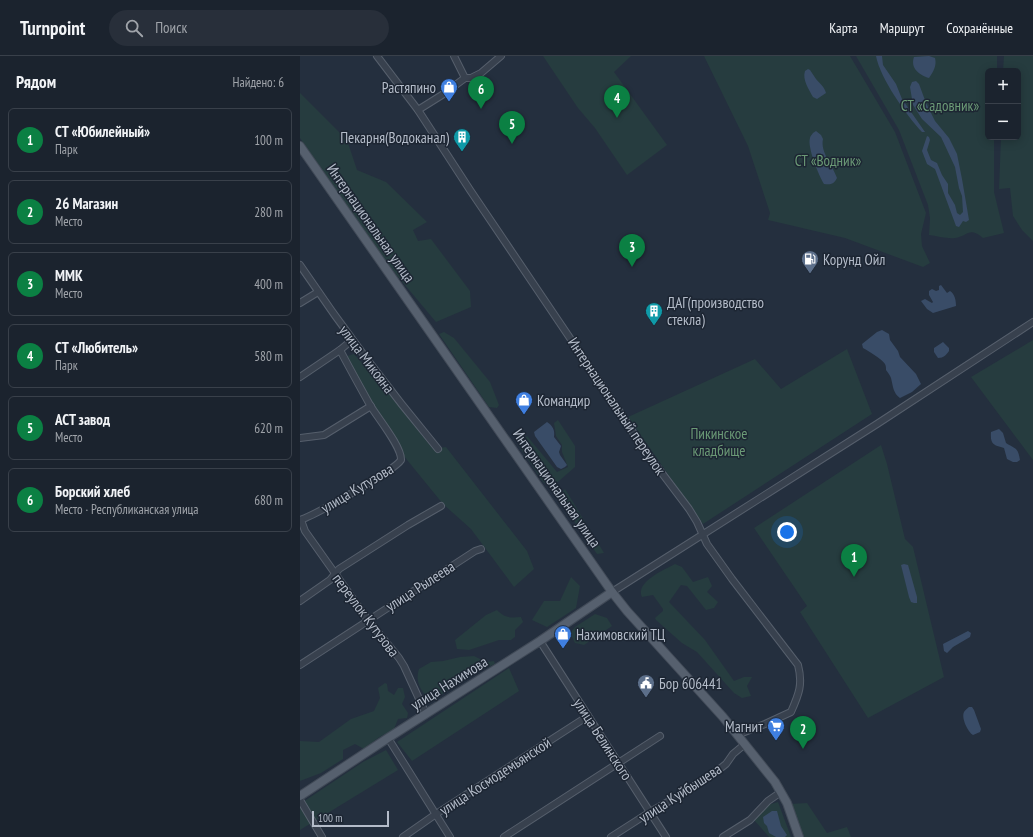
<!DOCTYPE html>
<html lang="ru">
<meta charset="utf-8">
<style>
:root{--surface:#1b232e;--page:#282f3a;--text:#f1f3f6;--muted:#a0a4aa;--line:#39404a;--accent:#0b8043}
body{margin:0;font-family:"PT Sans Narrow",sans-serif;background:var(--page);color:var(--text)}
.controls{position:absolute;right:12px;top:12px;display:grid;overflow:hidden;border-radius:6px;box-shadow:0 2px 10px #0003}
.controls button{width:36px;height:36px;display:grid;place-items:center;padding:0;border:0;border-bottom:1px solid var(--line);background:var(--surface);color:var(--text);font:20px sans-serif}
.scale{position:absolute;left:12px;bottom:10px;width:77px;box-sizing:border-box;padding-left:4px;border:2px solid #b4bcc9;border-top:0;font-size:11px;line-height:14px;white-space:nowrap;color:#b4bcc9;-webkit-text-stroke:3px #1d2633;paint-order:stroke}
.you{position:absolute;left:487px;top:476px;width:14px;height:14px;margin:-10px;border:3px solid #fff;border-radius:50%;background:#1a73e8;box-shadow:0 0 0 6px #1a73e833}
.badge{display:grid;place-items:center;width:26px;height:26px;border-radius:50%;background:var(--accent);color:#fff;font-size:13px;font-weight:700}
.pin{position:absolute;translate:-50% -33px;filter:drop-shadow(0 1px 2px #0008)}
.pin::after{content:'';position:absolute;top:21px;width:14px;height:12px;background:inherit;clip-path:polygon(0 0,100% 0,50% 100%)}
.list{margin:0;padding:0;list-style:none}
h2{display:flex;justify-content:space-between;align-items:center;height:52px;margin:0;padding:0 16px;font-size:17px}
h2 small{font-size:13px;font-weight:400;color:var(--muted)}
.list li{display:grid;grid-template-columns:26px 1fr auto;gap:12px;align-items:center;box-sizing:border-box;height:64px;margin:0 8px 8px;padding:0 8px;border:1px solid var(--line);border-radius:6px}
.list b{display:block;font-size:15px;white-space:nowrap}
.list p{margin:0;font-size:13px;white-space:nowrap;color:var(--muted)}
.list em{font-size:13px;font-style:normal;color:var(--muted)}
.icon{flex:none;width:22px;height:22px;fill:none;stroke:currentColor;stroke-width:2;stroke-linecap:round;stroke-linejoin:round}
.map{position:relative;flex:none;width:733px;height:781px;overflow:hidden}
header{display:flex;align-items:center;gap:24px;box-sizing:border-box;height:56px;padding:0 20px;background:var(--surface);border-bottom:1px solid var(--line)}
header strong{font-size:19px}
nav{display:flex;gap:22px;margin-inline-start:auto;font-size:14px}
.search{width:280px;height:36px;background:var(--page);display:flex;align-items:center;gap:10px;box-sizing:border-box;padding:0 14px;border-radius:22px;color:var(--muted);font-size:15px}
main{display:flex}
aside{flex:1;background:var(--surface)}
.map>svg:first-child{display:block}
.green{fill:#263c3f}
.water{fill:#394c67}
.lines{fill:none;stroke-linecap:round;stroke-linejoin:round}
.minor-casing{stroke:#565f6c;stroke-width:8}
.major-casing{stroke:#414a57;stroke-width:10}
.minor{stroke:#38414e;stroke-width:6}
.major{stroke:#56606e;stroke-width:8}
.labels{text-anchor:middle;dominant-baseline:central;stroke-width:3;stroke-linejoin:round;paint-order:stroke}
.poi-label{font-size:15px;fill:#b4bcc9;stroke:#1d2633;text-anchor:start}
.park-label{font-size:15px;fill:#6b9a76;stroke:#1d2633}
.street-label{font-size:15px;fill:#b4bcc9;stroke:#1d2633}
</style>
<header>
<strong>Turnpoint</strong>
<div class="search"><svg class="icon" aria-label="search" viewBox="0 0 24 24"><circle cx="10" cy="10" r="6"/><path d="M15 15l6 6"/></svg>Поиск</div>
<nav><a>Карта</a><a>Маршрут</a><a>Сохранённые</a></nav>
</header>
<main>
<aside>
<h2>Рядом<small>Найдено: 6</small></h2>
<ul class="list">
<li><span class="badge">1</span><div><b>СТ «Юбилейный»</b><p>Парк</p></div><em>100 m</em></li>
<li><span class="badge">2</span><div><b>26 Магазин</b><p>Место</p></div><em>280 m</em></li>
<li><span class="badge">3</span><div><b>ММК</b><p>Место</p></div><em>400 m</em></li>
<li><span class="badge">4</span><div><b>СТ «Любитель»</b><p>Парк</p></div><em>580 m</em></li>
<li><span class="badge">5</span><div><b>АСТ завод</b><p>Место</p></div><em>620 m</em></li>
<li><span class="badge">6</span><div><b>Борский хлеб</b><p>Место · Республиканская улица</p></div><em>680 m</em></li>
</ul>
</aside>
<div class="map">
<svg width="733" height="781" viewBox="0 0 733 781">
<rect width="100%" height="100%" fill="#242f3e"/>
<g class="green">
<polygon points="243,0 331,0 314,16 367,89 327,119 295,72 278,52"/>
<polygon points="404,0 550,0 595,76 626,157 621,178 622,190 630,207 623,211 545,182 468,164 470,157 448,90"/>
<path d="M556 0H697V15H688V81H694V136L704 177 683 182C669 170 668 180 655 182 647 183 637 180 629 179L630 162 628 149 599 74Z"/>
<polygon points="704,0 733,0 733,185 722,174 713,160 710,132 699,133 701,81 718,81 718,15 703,15"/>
<polygon points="0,37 47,84 57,114 86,126 127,166 113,174 118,185 131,183 170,235 171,251 136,266 84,204 0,82"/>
<polygon points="144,276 154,282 190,326 199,349 197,352 189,351 139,278"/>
<polygon points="733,284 733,404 671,321"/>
<polygon points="547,293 572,358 403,468 328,361 455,303 481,333"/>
<polygon points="54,298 81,328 133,393 146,391 227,495 234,513 214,531 171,473 143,448 103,399 73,349 47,300"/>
<polygon points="258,364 275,390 275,411 252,431 243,426 219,390 227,380 257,416 268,411 262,396 262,389 256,380 254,367"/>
<polygon points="581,389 587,408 605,483 613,491 644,621 568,662 500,556 507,550 454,472"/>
<polygon points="265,433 304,497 297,498 265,452 260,439"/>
<path d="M375 508 382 511 393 526 408 521 412 530 407 536 418 546 414 552 406 554 387 530 381 529 369 546 405 584 434 625 444 621H452L447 630 451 640 442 642 434 637 397 596 382 587 356 564 355 562 363 555V553L353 539 342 541C335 526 364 514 375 508Z"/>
<polygon points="271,521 280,530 276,552 247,571 232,564 244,545 260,545"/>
<path d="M197 554C205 562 210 562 221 561L223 566 215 574V581L211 584H199L169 594 157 593 155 584 186 559Z"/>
<polygon points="295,558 307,562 312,570 284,589 275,587 270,577 275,571"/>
<path d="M174 600 186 606 194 605 195 608C174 617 154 629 136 643H129C120 634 115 625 119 613L131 606 143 605 160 601Z"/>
<polygon points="209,612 219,635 112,705 97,686"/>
<polygon points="85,627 87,628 88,635 94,639 98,632 103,632 105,641 102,648 108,657 107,662 98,663 94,673 78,682 64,693 55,688 43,694 43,703 21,717 0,725 0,685 19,686 51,663 74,655 80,642 78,632"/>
<polygon points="86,694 98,714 0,774 0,748 63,706"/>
<polygon points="478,746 491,781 469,781 454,764 465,750"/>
<polygon points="507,747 527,777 547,771 551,781 501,781 490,748"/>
</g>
<g class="water">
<path d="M576 0H582L583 9 596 28 602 43 625 76H622C607 60 580 22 576 0Z"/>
<path d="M629 0 635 2C637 10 633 16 629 22 619 19 610 12 614 1Z"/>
<path d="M508 13 510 14C512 17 514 20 516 23 520 28 524 30 526 37L517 43 513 41C509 34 502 23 505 15Z"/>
<polygon points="616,25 619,28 626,47 635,65 649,82 657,98 662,123 669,164 666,166 663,165 659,171 656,170 635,113 627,108 622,95 627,80 629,81 630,84 627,94 631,104 637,107 642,119 648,128 648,137 655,149 657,157 660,159 663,156 662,140 659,132 655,111 641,81 622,63 613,49 610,31 612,26"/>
<path d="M516 75 521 79 523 83C520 96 533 110 537 122 534 128 531 129 524 128 519 120 507 91 510 82 510 80 512 79 513 77Z"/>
<path d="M641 229 647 237 650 235C655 238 656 245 656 250L633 257 627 253 621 245 625 243 632 247 633 246 629 239V235L632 233 636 235 639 234V230Z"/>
<path d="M582 274 589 278 590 284 598 295 600 301 616 318 621 328 612 336 600 342C593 337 593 330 591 322 590 319 588 317 586 314 586 312 586 310 585 308 582 303 568 295 563 292L562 288 577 276Z"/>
<path d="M643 286 649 292V295C646 299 644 302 638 302L634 296V292Z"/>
<path d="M247 366C253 370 255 374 254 381L261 390 259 396 260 399 267 409 265 411 261 413 257 411 235 380 234 376Z"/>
<path d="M699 373 703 377 706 387C715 393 718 391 720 404L717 406H713L707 403 704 392C694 389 690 389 691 376Z"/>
<polygon points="604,508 608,509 617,541 617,547 614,547 611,546 609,541 601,509"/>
<polygon points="668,575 671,577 670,581 653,591 647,597 644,595 643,588"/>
<path d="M669 651H672L674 654 681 673 680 676 673 679C668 676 661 662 664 656 665 654 667 653 669 651Z"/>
<polygon points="472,755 477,755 481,770 487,779 485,781 476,781 469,777 467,770 464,767 463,761"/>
</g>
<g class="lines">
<g class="minor-casing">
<g id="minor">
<path d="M77 0 118 54 170 134 324 362 343 392 389 453 397 466 407 488 432 523 498 609C503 628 499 638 491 656L465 668 437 679"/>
<polyline points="154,0 165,22"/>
<polyline points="118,54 142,39 165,22 171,22 181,17 201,0"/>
<path d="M0 209C43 273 89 334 138 393"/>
<polyline points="0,247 18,236"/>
<polyline points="0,321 40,294 52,284"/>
<polyline points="0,382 24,379 71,350"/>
<path d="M0 464C15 459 94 415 101 404 102 391 77 361 70 349 60 331 50 313 40 294"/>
<polyline points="1,464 5,475 68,564 99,602 104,610 126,658"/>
<polyline points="312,536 577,368 733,266"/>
<polyline points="0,545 30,524 39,513 108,469 141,450"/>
<polyline points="240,585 366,781"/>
<polyline points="0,609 175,495 181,493"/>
<polyline points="88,682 150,781"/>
<polyline points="0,744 22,781"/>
<polyline points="103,781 136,758 288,660"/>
<polyline points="204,781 360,680"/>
<polyline points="311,781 350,756 380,739 417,715 426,708 433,698 445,688"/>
<polyline points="423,781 450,764 468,745 481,736"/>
</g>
</g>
<g class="major-casing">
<g id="major">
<polyline points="0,90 312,536 327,555 423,661 475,726 487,747 499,781"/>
<polyline points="0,740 88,682 240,585 312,536"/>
</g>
</g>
<use href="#minor" class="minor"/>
<use href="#major" class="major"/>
</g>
<defs>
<g id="shop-pin" transform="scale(0.9)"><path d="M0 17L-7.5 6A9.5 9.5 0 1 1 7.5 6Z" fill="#3f7fe0" stroke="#1d2633"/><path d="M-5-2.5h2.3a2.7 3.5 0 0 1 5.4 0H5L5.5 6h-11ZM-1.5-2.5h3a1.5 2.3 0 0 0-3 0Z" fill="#fff"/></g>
<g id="building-pin" transform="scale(0.9)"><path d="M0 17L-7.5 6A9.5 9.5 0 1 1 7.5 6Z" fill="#0f9aa8" stroke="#1d2633"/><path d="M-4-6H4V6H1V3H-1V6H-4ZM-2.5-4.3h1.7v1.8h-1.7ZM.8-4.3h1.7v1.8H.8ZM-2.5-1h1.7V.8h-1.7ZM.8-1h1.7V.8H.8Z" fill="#fff"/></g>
<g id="fuel-pin" transform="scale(0.9)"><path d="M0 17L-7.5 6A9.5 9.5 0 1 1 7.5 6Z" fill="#5c6f8a" stroke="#1d2633"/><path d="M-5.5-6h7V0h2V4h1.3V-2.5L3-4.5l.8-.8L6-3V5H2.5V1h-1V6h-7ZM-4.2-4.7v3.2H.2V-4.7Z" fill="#fff"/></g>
<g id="civic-pin" transform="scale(0.9)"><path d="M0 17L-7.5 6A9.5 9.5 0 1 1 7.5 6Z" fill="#5c6f8a" stroke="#1d2633"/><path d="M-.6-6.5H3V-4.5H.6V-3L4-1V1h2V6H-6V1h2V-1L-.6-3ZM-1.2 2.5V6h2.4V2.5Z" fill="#fff"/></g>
<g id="supermarket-pin" transform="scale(0.9)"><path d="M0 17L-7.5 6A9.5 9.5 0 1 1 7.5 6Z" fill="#3f7fe0" stroke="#1d2633"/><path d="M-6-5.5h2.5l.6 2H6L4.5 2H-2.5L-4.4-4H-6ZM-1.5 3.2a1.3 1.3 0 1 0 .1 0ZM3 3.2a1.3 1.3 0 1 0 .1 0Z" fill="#fff"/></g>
</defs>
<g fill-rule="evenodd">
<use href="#shop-pin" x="149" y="31"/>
<use href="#building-pin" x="162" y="81"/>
<use href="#fuel-pin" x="510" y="203"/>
<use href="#building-pin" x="354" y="255"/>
<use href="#shop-pin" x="224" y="344"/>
<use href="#shop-pin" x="263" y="578"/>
<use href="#civic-pin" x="346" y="627"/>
<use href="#supermarket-pin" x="476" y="670"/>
</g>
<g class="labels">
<g class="poi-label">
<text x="136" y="31" text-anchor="end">Растяпино</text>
<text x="149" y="81" text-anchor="end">Пекарня(Водоканал)</text>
<text x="523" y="203">Корунд Ойл</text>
<text x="367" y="246">ДАГ(производство<tspan x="367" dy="17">стекла)</tspan></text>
<text x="237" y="344">Командир</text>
<text x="276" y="578">Нахимовский ТЦ</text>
<text x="359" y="627">Бор 606441</text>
<text x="463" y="670" text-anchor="end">Магнит</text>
</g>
<g class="park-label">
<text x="640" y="49">СТ «Садовник»</text>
<text x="528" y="104">СТ «Водник»</text>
<text x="419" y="377">Пикинское<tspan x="419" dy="17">кладбище</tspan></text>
</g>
<g class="street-label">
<text transform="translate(71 167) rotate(55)">Интернациональная улица</text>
<text transform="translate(67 303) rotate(53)">улица Микояна</text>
<text transform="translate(317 350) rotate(56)">Интернациональный переулок</text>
<text transform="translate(57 432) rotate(-31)">улица Кутузова</text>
<text transform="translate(257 432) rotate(55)">Интернациональная улица</text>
<text transform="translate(120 530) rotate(-33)">улица Рылеева</text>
<text transform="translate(66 559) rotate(53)">переулок Кутузова</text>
<text transform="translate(149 627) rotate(-32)">улица Нахимова</text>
<text transform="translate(303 683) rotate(57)">улица Белинского</text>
<text transform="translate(195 720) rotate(-33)">улица Космодемьянской</text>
<text transform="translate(380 737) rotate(-33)">улица Куйбышева</text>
</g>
</g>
</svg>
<div class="controls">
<button>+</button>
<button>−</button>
</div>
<div class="scale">100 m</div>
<div class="you"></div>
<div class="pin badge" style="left:554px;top:521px">1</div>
<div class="pin badge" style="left:503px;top:693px">2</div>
<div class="pin badge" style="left:332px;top:211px">3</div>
<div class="pin badge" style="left:317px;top:62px">4</div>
<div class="pin badge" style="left:212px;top:88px">5</div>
<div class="pin badge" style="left:181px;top:53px">6</div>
</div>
</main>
